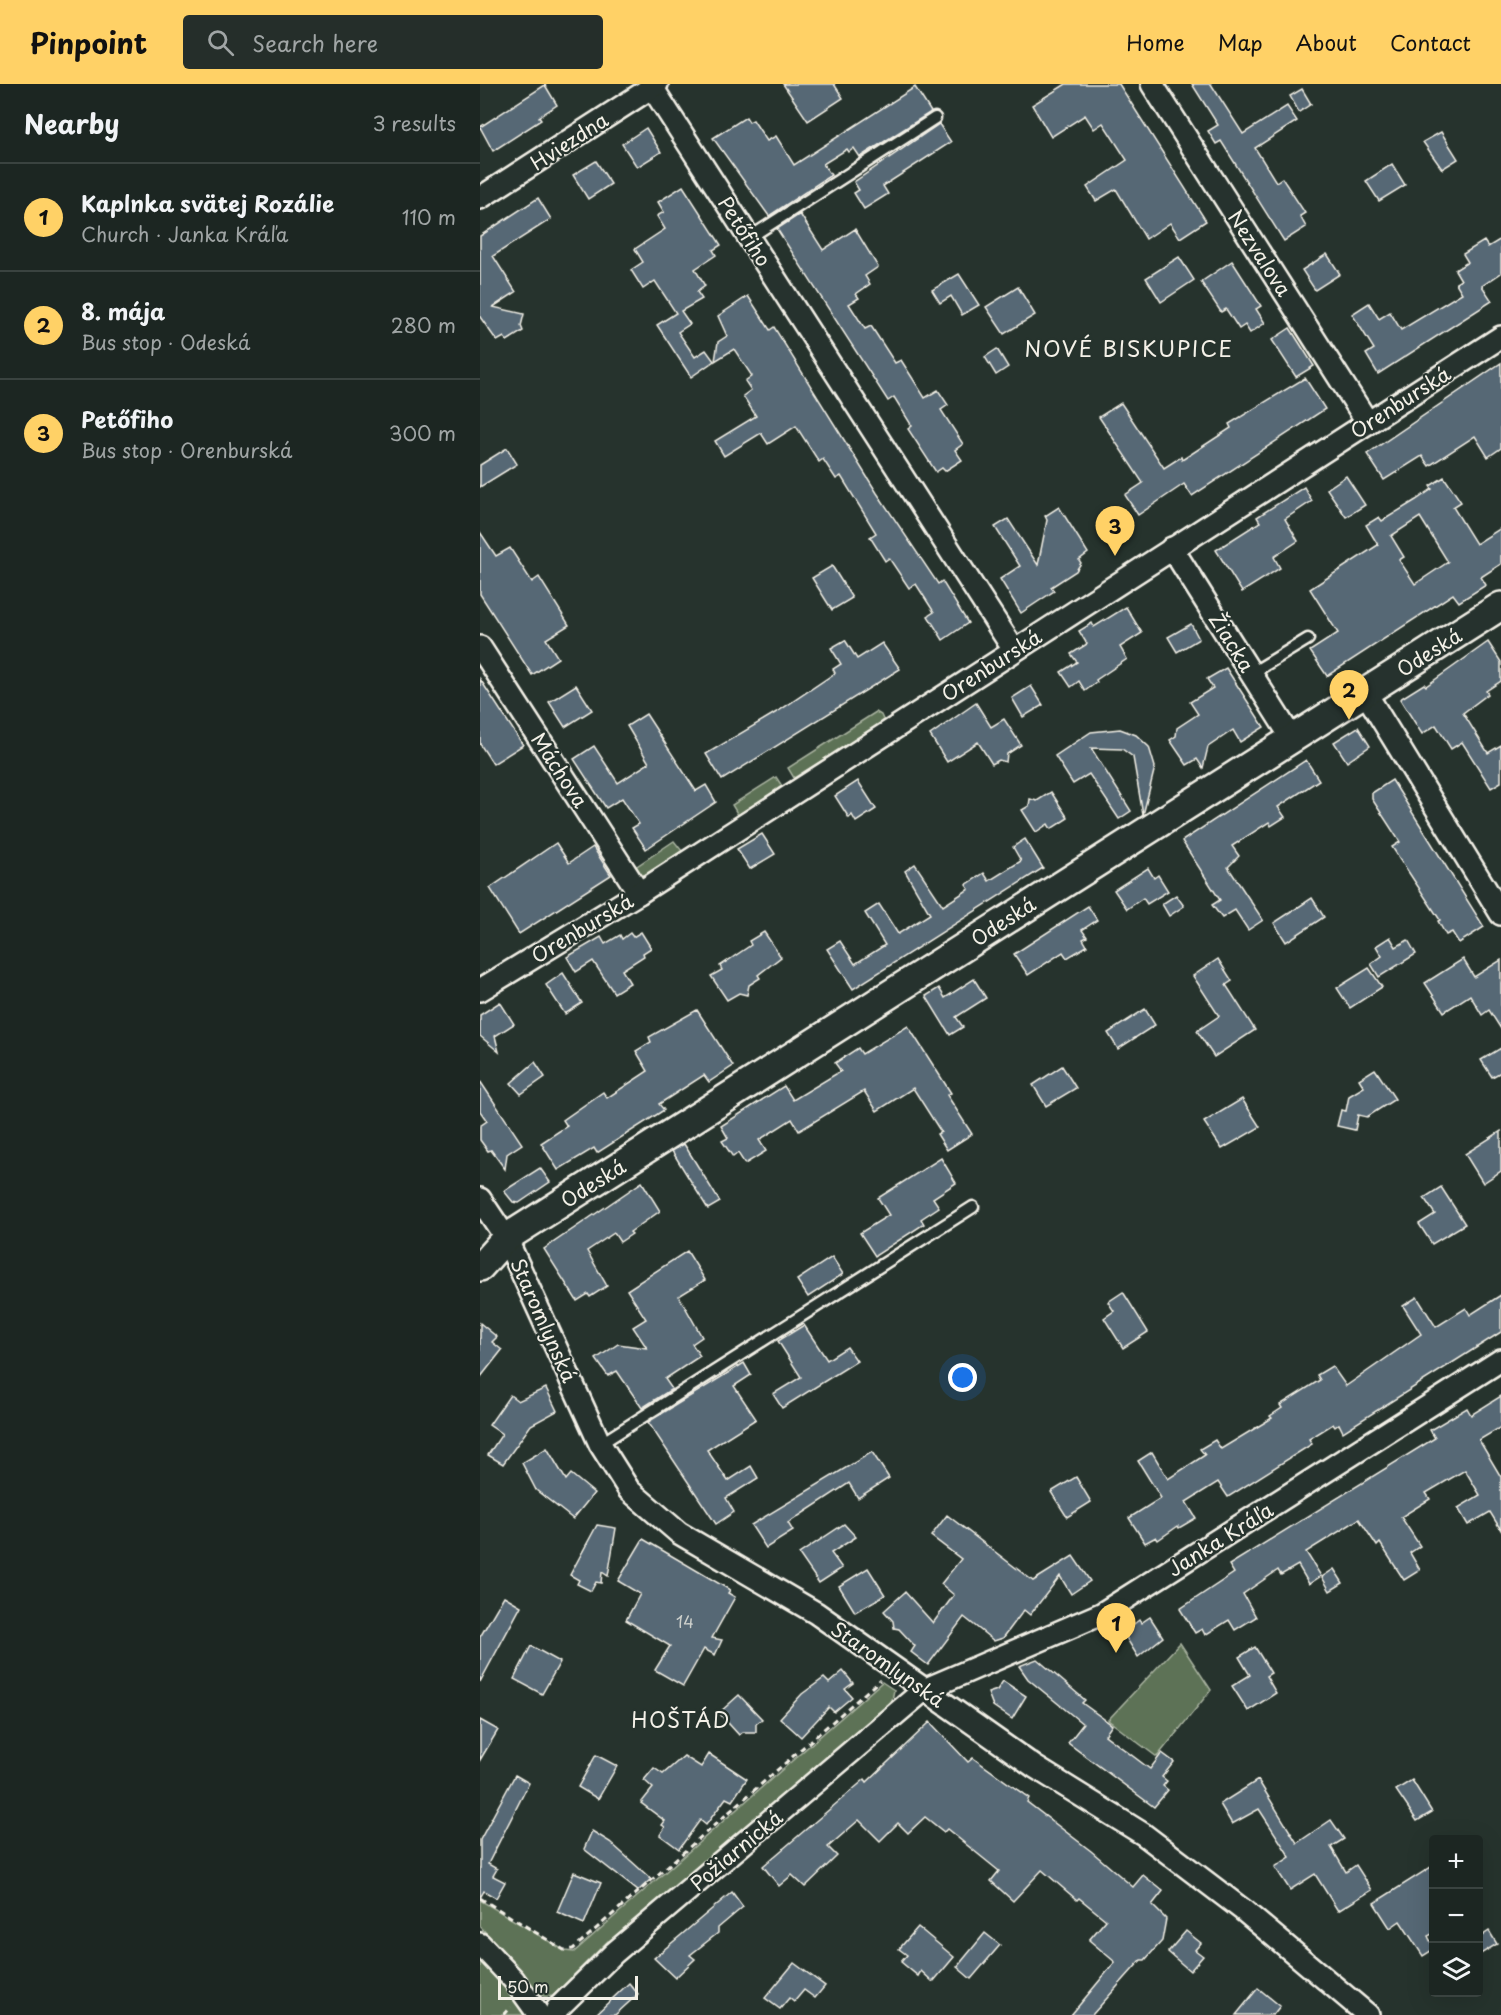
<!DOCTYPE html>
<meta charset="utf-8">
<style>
:root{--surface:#1c2622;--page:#252e2a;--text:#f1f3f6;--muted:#a0a5a5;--line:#3a4340;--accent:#ffd166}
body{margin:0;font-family:"Playpen Sans",sans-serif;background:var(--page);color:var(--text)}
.controls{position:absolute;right:18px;bottom:18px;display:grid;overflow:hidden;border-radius:6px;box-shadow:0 6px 24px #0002}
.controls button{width:54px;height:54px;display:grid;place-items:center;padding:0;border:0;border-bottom:2px solid var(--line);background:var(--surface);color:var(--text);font:30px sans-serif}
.scale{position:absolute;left:18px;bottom:15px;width:140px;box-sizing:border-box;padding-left:6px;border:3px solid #f4f1e8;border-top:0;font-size:16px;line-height:21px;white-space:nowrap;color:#f4f1e8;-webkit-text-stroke:4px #26332d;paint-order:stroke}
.you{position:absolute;left:483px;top:1294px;width:21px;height:21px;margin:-15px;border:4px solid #fff;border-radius:50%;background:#1a73e8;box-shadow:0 0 0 9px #1a73e833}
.badge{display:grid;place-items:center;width:39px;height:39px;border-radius:50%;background:var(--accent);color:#111;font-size:20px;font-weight:700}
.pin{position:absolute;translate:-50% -50px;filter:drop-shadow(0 2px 3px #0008)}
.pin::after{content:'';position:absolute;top:32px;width:21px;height:18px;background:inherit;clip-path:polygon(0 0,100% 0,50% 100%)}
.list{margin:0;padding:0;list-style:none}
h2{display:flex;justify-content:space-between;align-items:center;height:78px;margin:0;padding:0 24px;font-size:26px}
h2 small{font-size:20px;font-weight:400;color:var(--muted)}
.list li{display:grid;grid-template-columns:39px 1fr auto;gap:18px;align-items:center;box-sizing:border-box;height:108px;padding:0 24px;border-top:2px solid var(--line)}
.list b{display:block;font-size:22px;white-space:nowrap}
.list p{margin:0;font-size:20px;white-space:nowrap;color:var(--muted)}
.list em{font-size:20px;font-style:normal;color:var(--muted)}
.icon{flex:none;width:33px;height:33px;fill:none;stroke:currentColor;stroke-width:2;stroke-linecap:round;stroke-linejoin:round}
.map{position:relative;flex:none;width:1021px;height:1931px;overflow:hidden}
header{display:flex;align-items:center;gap:36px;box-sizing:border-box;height:84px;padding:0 30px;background:var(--accent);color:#111}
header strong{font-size:28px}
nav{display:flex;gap:33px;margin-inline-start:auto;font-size:21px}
.search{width:420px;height:54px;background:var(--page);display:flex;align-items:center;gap:15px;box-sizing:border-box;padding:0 21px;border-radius:6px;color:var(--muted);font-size:22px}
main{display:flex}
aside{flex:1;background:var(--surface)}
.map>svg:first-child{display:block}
.green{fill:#5d7256;stroke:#a8b29f;stroke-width:1.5}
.building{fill:#566874;stroke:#f4f1e8;stroke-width:1.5;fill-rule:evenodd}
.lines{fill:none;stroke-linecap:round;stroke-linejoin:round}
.service-casing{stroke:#f4f1e8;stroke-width:15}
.minor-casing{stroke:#f4f1e8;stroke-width:26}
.tertiary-casing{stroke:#f4f1e8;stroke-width:32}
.path{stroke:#f4f1e8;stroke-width:3;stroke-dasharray:6 4.5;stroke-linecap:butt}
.service{stroke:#26332d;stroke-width:10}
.minor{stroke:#26332d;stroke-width:21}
.tertiary{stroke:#26332d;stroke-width:27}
.labels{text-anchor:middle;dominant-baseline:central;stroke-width:4.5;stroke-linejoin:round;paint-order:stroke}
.number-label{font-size:16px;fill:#cccfcb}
.street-label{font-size:20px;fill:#f4f1e8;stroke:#26332d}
.neighbourhood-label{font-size:21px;letter-spacing:1.5px;fill:#f4f1e8;stroke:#26332d}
.quarter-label{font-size:22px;letter-spacing:1.5px;fill:#f4f1e8;stroke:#26332d}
</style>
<header>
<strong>Pinpoint</strong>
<div class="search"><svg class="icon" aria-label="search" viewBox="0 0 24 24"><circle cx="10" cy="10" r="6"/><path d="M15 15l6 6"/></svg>Search here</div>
<nav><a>Home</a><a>Map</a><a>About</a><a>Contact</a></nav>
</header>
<main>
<aside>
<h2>Nearby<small>3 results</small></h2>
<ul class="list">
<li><span class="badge">1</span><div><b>Kaplnka svätej Rozálie</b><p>Church · Janka Kráľa</p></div><em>110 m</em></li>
<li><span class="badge">2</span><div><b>8. mája</b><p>Bus stop · Odeská</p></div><em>280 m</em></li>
<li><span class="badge">3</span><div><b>Petőfiho</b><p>Bus stop · Orenburská</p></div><em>300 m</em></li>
</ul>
</aside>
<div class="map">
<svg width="1021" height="1931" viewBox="0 0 1021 1931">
<rect width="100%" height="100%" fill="#26332d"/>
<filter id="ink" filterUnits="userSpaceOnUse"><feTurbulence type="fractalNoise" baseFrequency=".0167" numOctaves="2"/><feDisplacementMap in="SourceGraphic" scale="12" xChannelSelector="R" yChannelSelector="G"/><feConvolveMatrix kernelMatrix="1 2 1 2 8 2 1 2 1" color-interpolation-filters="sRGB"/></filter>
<g filter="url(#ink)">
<g class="green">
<polygon points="396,628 401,631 404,638 314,694 308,684"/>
<polygon points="296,693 302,702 258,731 252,721"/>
<polygon points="194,757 202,767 165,791 158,790 154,784"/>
<polygon points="700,1559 731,1606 677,1673 628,1636"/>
<polygon points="402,1598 414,1606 412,1616 405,1625 131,1859 128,1857 73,1912 65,1913 58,1909 0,1842 0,1816 85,1867 94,1868"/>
<polygon points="0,1872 48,1931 0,1931"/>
</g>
<g class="building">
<polygon points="303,0 354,0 363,14 328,37"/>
<polygon points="586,0 639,0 726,137 700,154 690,139 666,155 636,105 616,117 607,103 647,76 623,39 614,45 605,31 571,53 552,21"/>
<polygon points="712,0 731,0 763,50 807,22 817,37 775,64 796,98 802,94 825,129 820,132 826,143 804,157 741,57 736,60 728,47 738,41"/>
<polygon points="65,1 77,21 59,33 61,36 13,67 0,43"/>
<polygon points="435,3 451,28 380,73 374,64 369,68 367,65 343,80 351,91 289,132 233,54 266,33 269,38 273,36 287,57 296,52 314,81"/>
<polygon points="822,5 831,20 819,28 810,12"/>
<polygon points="459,40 471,58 403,102 408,110 384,125 374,109 379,106 374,98"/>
<polygon points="166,44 181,68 157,83 142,60"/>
<polygon points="961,48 978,75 962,85 943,58"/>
<polygon points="116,77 131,100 108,115 93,91"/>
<polygon points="912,80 925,101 899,117 886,97"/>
<polygon points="203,102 241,161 233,166 236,171 215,185 225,202 217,208 222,215 201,227 210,240 198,248 215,273 226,266 234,277 211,293 177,241 196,229 175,197 163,205 151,186 163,178 155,165 185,145 177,132 184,128 178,118"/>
<polygon points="58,114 71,135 13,172 36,208 13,223 44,230 41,242 43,247 27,257 24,253 17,257 0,233 0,152"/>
<polygon points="320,130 343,166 375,145 398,183 385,192 390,200 376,210 379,214 369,220 385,245 391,242 415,279 421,276 445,314 458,306 468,321 461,326 483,360 475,366 482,376 465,387 462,384 456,388 428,345 432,342 414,313 408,317 297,145"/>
<polygon points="1021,155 1021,189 1002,202 1012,217 898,290 886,270 894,265 872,230 889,219 899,235 910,228 921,246 982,209 976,199 981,196 975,186 988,178 983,170 1004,157 1008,163"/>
<polygon points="847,170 860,190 835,206 822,186"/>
<polygon points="699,173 714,196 681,218 666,194"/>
<polygon points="752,177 781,222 776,225 785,239 770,249 765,241 759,245 746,225 741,228 721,198"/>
<polygon points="479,190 499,221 482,231 471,212 460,219 452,206"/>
<polygon points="538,203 555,231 524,250 506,223"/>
<polygon points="268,212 290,246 294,243 397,409 458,500 462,497 488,539 463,556 448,532 454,528 436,500 429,504 409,474 405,477 390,453 396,449 361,392 356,395 343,375 339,378 316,342 288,360 281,349 244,372 235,357 276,332 263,312 271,306 265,297 272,292 254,265 235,277 238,258 247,252 238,232"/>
<polygon points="810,244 834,282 816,293 792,256"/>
<polygon points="517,265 528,283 516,291 505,273"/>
<polygon points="1021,279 1021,364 1008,373 995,352 949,382 942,372 904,396 887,370"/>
<polygon points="825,294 845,325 712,412 704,400 658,431 645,411 663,399 619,333 641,319 684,384 701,373 702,376 751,344 749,340"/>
<polygon points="27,364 37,380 0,403 0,381"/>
<polygon points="866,392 885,421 866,433 847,405"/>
<path d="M964 393 981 418 973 423 996 460 1021 444V480L1001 493 1006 501 979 518 973 510 847 592 830 567 858 549 830 505 898 461 886 441 899 433 902 437 936 416 952 405 950 402ZM940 433 968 478 935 500 919 476 924 473 911 452Z"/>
<polygon points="824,403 832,417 805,435 818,457 794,473 800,484 762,508 736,466 780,438 777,433"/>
<polygon points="579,423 608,469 599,476 601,479 596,487 571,503 574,507 541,529 520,495 540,482 515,443 528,435 558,481 567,436 565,432"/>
<polygon points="0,448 16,472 30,464 52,498 59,493 89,541 66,555 78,574 52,591 0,510"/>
<polygon points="352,482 372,514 352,526 332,494"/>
<polygon points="646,523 662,549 640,563 647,575 616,596 617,598 605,607 599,597 591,603 581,588 597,578 591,570 607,560 599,547 612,539 614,543"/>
<polygon points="711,540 719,555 697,568 688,553"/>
<polygon points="365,556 377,575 402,559 420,585 242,696 226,670 300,626 355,589 353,585 361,580 351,564"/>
<polygon points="1008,558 1021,578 1021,597 1006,607 1008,610 983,629 1008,669 1021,661 1021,698 1011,704 982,658 971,665 956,641 942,650 920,615 944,600 946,602"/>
<polygon points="746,584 784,643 760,658 753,646 728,663 723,684 717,675 707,681 690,656 696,652 697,644 718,630 710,618 733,604 727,595"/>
<polygon points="0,595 43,661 13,680 0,660"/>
<polygon points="96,601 112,626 85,643 69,618"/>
<polygon points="551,602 563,621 543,633 532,614"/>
<polygon points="496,619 511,643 524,635 541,661 527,670 526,678 519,676 512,680 498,658 467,678 450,651"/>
<polygon points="166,630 216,707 226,701 236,718 166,765 152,744 159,740 142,714 126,724 94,675 114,662 138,699 169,679 147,642"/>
<polygon points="878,643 890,662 867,678 854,658"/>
<polygon points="640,645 656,651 669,663 675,683 663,731 653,673 642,665 611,664 651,727 639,735 609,690 593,700 575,672 611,648"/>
<polygon points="826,676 839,696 798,723 805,733 791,742 789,738 752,762 759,772 748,783 783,836 768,846 755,826 742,834 732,821 740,816 702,757"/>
<polygon points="912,696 1004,843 979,859 972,848 966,851 958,837 960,836 912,763 920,758 892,715 892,709"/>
<polygon points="378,697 396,725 376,738 372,731 369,734 355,712"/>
<polygon points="571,708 588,734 571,745 568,740 556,748 542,726 549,722 550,715 557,717"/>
<polygon points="282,750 295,770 270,785 257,765"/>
<polygon points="545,755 563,784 373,905 347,865 360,857 375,880 405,861 385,829 399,820 418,850 450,830 425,787 435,780 463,822 489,805 486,801 504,789 509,797 541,777 533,763"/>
<polygon points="76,759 89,779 113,763 131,791 39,850 10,804"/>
<polygon points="668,784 674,794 678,791 688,807 667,820 663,814 647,825 634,806"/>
<polygon points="696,811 704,822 689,832 682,820"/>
<polygon points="832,814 844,833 806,858 794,839"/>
<polygon points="608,822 617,836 602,846 607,853 603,855 607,862 587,874 583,868 548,891 534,870"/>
<polygon points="161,848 171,864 163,869 164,872 142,886 150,899 134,909 113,877 96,888 87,873 121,853 125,860 140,851 142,855 150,849 153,853"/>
<polygon points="284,848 301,873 278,891 280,894 269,901 267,911 259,909 247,916 231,892 242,886 240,882 271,861 269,857"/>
<polygon points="910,853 916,863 928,856 936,870 899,893 891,880 902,872 896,862"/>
<polygon points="738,875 752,897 746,901 775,946 734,973 717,947 739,932 713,892"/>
<polygon points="983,875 994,893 1021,876 1021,945 1009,926 1002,931 990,911 964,928 945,899"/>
<polygon points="889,884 902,903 870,924 857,904"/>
<polygon points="83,889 102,919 85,930 66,901"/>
<polygon points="494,895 506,914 476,933 483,943 470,951 446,912 459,904 465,914"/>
<polygon points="20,918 34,940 15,952 19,968 0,952 0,931"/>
<polygon points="665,925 675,941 638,965 628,949"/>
<polygon points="217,926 253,982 229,998 224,991 179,1020 184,1026 117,1069 114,1064 78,1086 61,1059 87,1042 83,1036 123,1008 127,1014 168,987 156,967 171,958 169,953"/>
<polygon points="428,942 471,1009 467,1011 492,1050 467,1066 457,1050 461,1048 433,1004 397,1027 384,1007 319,1047 312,1035 279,1056 286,1067 265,1080 258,1069 253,1073 242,1057 248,1054 241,1042 304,1002 313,1016 361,987 355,979 378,964 382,970"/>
<polygon points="1021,964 1021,988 1012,993 1001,976"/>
<polygon points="55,978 65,993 41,1010 31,999"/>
<polygon points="582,982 596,1004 566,1022 553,1001"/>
<polygon points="895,985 915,1015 887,1033 878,1031 875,1046 857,1042 861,1026 866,1027 869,1012 884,1003 879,995"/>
<polygon points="0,997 42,1060 27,1070 25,1085 11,1066 8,1067 0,1056 0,1042 7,1037 0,1027"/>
<polygon points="762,1015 780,1043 742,1065 724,1038"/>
<polygon points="1021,1047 1021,1087 1003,1099 985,1070"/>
<polygon points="204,1060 240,1118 228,1125 192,1067"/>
<polygon points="461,1074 476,1099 453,1114 459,1123 441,1135 444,1140 395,1172 380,1149 409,1131 398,1114"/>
<polygon points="60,1084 70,1098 39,1119 33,1118 24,1107"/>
<polygon points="162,1098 180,1127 150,1148 152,1150 140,1158 134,1149 107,1167 127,1202 110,1213 108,1210 97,1217 64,1165"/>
<polygon points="961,1103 985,1140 952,1160 939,1140 955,1130 944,1114"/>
<polygon points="207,1167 225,1196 199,1212 222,1253 212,1260 220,1272 185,1295 192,1305 162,1324 137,1287 128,1292 116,1275 138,1260 167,1264 153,1243 166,1235 147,1206"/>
<polygon points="352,1173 363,1190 328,1213 317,1196"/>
<polygon points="643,1208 668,1248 643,1264 624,1234 634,1227 628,1218"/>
<polygon points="1021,1211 1021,1248 863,1348 859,1340 855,1343 853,1340 829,1355 832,1360 748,1413 738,1398 706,1418 716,1434 699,1444 698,1442 678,1456 676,1453 665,1459 649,1434 681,1414 658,1377 672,1368 688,1395 725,1371 720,1365 735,1356 741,1365 792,1334 790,1332 802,1324 800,1321 840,1296 837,1291 852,1282 866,1302 941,1250 923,1222 937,1213 956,1243 986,1224 990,1231"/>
<polygon points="0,1239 17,1253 12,1258 22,1266 0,1294"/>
<polygon points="324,1241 347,1276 367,1263 377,1277 302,1324 293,1310 321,1293 298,1257"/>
<polygon points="264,1279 271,1291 254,1302 276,1335 227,1366 248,1397 271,1382 278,1394 246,1414 254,1428 236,1440 168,1338"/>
<polygon points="66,1304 77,1327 51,1341 23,1380 8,1371 22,1350 9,1341 30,1311 38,1317"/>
<polygon points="1021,1312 1021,1343 999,1356 1021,1393 1021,1446 1010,1428 988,1441 978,1424 1000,1411 985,1386 946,1409 950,1415 921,1433 940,1462 930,1469 940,1486 924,1496 900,1459 897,1462 879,1435 826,1468 841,1492 829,1500 818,1481 801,1491 798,1486 763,1510 776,1533 755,1546 749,1536 725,1551 722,1545 715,1549 700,1525 754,1489 749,1481 955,1354 950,1346 987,1324 991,1331"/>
<polygon points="67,1364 86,1396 91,1390 114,1409 93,1435 56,1406 42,1379"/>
<polygon points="392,1368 409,1394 378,1414 369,1399 308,1439 313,1447 286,1464 271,1441"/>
<polygon points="596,1393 611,1418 587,1433 571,1408"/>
<polygon points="467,1431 553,1497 593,1472 610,1497 591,1510 580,1492 550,1531 544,1526 523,1554 514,1557 484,1533 448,1581 431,1568 435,1562 419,1545 414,1544 413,1537 404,1527 425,1508 453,1539 474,1511 461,1500 481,1475 451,1452"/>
<polygon points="364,1440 376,1453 351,1469 362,1484 339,1499 319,1470"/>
<polygon points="117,1441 136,1444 128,1492 122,1488 121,1499 116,1498 111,1507 97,1500 99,1496 90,1491"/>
<polygon points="163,1455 250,1506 248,1509 255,1513 232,1554 242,1556 235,1571 224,1565 203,1602 175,1586 190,1562 146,1536 160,1510 138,1497"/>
<polygon points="388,1484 405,1511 375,1528 359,1502"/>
<polygon points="854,1485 863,1499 850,1507 842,1493"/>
<polygon points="24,1512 41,1522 0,1598 0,1553"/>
<polygon points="670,1533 683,1553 658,1573 642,1547 647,1544 648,1538 654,1540 659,1536 661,1539"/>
<polygon points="51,1562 80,1578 62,1610 34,1595"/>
<polygon points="775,1563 791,1589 786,1592 796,1609 768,1627 752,1602 770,1591 759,1573"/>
<polygon points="557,1575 605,1616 602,1619 632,1641 625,1651 670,1685 682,1669 694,1678 682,1693 687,1697 683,1702 688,1706 674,1723 588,1659 603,1640 548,1595 539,1582"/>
<polygon points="363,1587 373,1599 365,1605 372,1613 354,1628 349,1623 321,1653 300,1634 322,1610 344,1594 349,1599"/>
<polygon points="523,1597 546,1612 532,1635 513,1622 508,1609 517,1606"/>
<polygon points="259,1611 282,1635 276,1640 276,1648 263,1648 259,1651 239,1629"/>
<polygon points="0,1636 18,1646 0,1676"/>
<polygon points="450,1638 488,1678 493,1674 549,1714 547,1718 611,1767 653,1803 663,1791 683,1807 672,1821 686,1835 682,1857 665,1876 661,1876 612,1931 591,1931 635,1878 609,1856 626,1836 599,1814 597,1816 562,1786 533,1817 511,1797 519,1787 467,1745 464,1748 445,1733 428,1749 418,1739 400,1757 379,1736 348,1763 357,1772 325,1803 312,1791 299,1802 283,1782 385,1695 387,1698"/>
<polygon points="229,1670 267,1695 252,1717 246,1714 226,1741 220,1736 199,1765 180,1751 185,1743 182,1741 185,1737 161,1719 173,1704 164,1696 174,1684 183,1690 204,1672 221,1683"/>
<polygon points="116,1671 137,1682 118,1715 98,1703"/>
<polygon points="35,1691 49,1699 8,1780 17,1785 13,1792 25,1798 16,1814 4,1807 0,1814 0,1756"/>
<polygon points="778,1696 817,1759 851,1736 864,1755 851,1763 866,1788 876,1781 892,1806 858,1827 835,1790 810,1806 795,1783 810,1773 779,1725 752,1740 740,1720"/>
<polygon points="932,1696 952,1728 937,1737 916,1706"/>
<polygon points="112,1747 130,1758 171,1795 158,1807 104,1765"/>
<polygon points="954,1781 954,1849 948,1852 954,1865 943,1872 920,1837 910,1844 894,1819"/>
<polygon points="94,1788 121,1799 104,1840 77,1828"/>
<polygon points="252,1808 263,1823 238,1844 238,1849 210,1871 215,1875 195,1894 174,1874"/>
<polygon points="438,1843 474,1873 453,1898 441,1887 438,1892 421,1878 427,1871 419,1865"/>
<polygon points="706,1847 721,1859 715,1866 723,1872 710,1887 688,1868"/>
<polygon points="1009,1847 1017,1860 999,1871 999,1854"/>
<polygon points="505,1849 520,1861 491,1895 477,1883"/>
<polygon points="314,1879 345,1902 335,1914 324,1906 314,1918 309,1914 300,1925 285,1914"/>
<polygon points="149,1899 158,1910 135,1931 115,1931"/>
<polygon points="778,1904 800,1922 793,1931 756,1931"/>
</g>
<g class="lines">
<g class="service-casing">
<g id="service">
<polyline points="269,154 455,34"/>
<polyline points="772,589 828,555"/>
<polyline points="120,1360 493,1123"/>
</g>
</g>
<g class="minor-casing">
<g id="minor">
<polyline points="170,0 534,566"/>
<polyline points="672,0 888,339"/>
<polyline points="0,114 177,0"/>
<polyline points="692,464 811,653"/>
<polyline points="0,563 159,809"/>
<polyline points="885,608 1021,830"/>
<polyline points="0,906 159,809 1021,253"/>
<polyline points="0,1115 26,1154 120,1360 149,1406 199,1449 336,1529 555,1683 663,1750 763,1826 888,1931"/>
<polyline points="0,1860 34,1896 59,1931"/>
<polyline points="75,1931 77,1925 134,1869 444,1606 621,1530 1021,1276"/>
</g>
</g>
<g class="tertiary-casing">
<polyline id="tertiary" points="0,1183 26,1154 1021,522"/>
</g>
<g class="path">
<polyline points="0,1814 84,1866 93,1865 400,1596"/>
<polyline points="24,1931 31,1923"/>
</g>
<use href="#service" class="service"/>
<use href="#minor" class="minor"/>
<use href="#tertiary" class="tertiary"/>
</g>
</g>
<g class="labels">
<g class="number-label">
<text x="205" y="1537">14</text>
</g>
<g class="street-label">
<text transform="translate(89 57) rotate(-33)">Hviezdna</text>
<text transform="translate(265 147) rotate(57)">Petőfiho</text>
<text transform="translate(780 169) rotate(57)">Nezvalova</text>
<text transform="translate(920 318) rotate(-33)">Orenburská</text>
<text transform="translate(752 558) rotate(58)">Žiacka</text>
<text transform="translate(949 568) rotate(-32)">Odeská</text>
<text transform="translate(511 581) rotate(-33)">Orenburská</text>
<text transform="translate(80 686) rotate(57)">Máchova</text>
<text transform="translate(523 837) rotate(-33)">Odeská</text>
<text transform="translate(102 844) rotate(-31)">Orenburská</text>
<text transform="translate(113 1099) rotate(-32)">Odeská</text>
<text transform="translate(64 1236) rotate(66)">Staromlynská</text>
<text transform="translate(740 1455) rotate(-32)">Janka Kráľa</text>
<text transform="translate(408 1580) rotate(35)">Staromlynská</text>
<text transform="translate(256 1766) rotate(-40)">Požiarnická</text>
</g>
<g class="neighbourhood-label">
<text x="201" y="1635">HOŠTÁD</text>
</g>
<g class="quarter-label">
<text x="649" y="263">NOVÉ BISKUPICE</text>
</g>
</g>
</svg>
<div class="controls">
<button>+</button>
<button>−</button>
<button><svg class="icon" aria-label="layers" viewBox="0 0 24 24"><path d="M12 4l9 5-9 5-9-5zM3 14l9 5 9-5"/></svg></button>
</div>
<div class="scale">50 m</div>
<div class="you"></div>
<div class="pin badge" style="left:636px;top:1569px">1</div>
<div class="pin badge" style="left:869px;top:636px">2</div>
<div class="pin badge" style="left:635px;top:472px">3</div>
</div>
</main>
